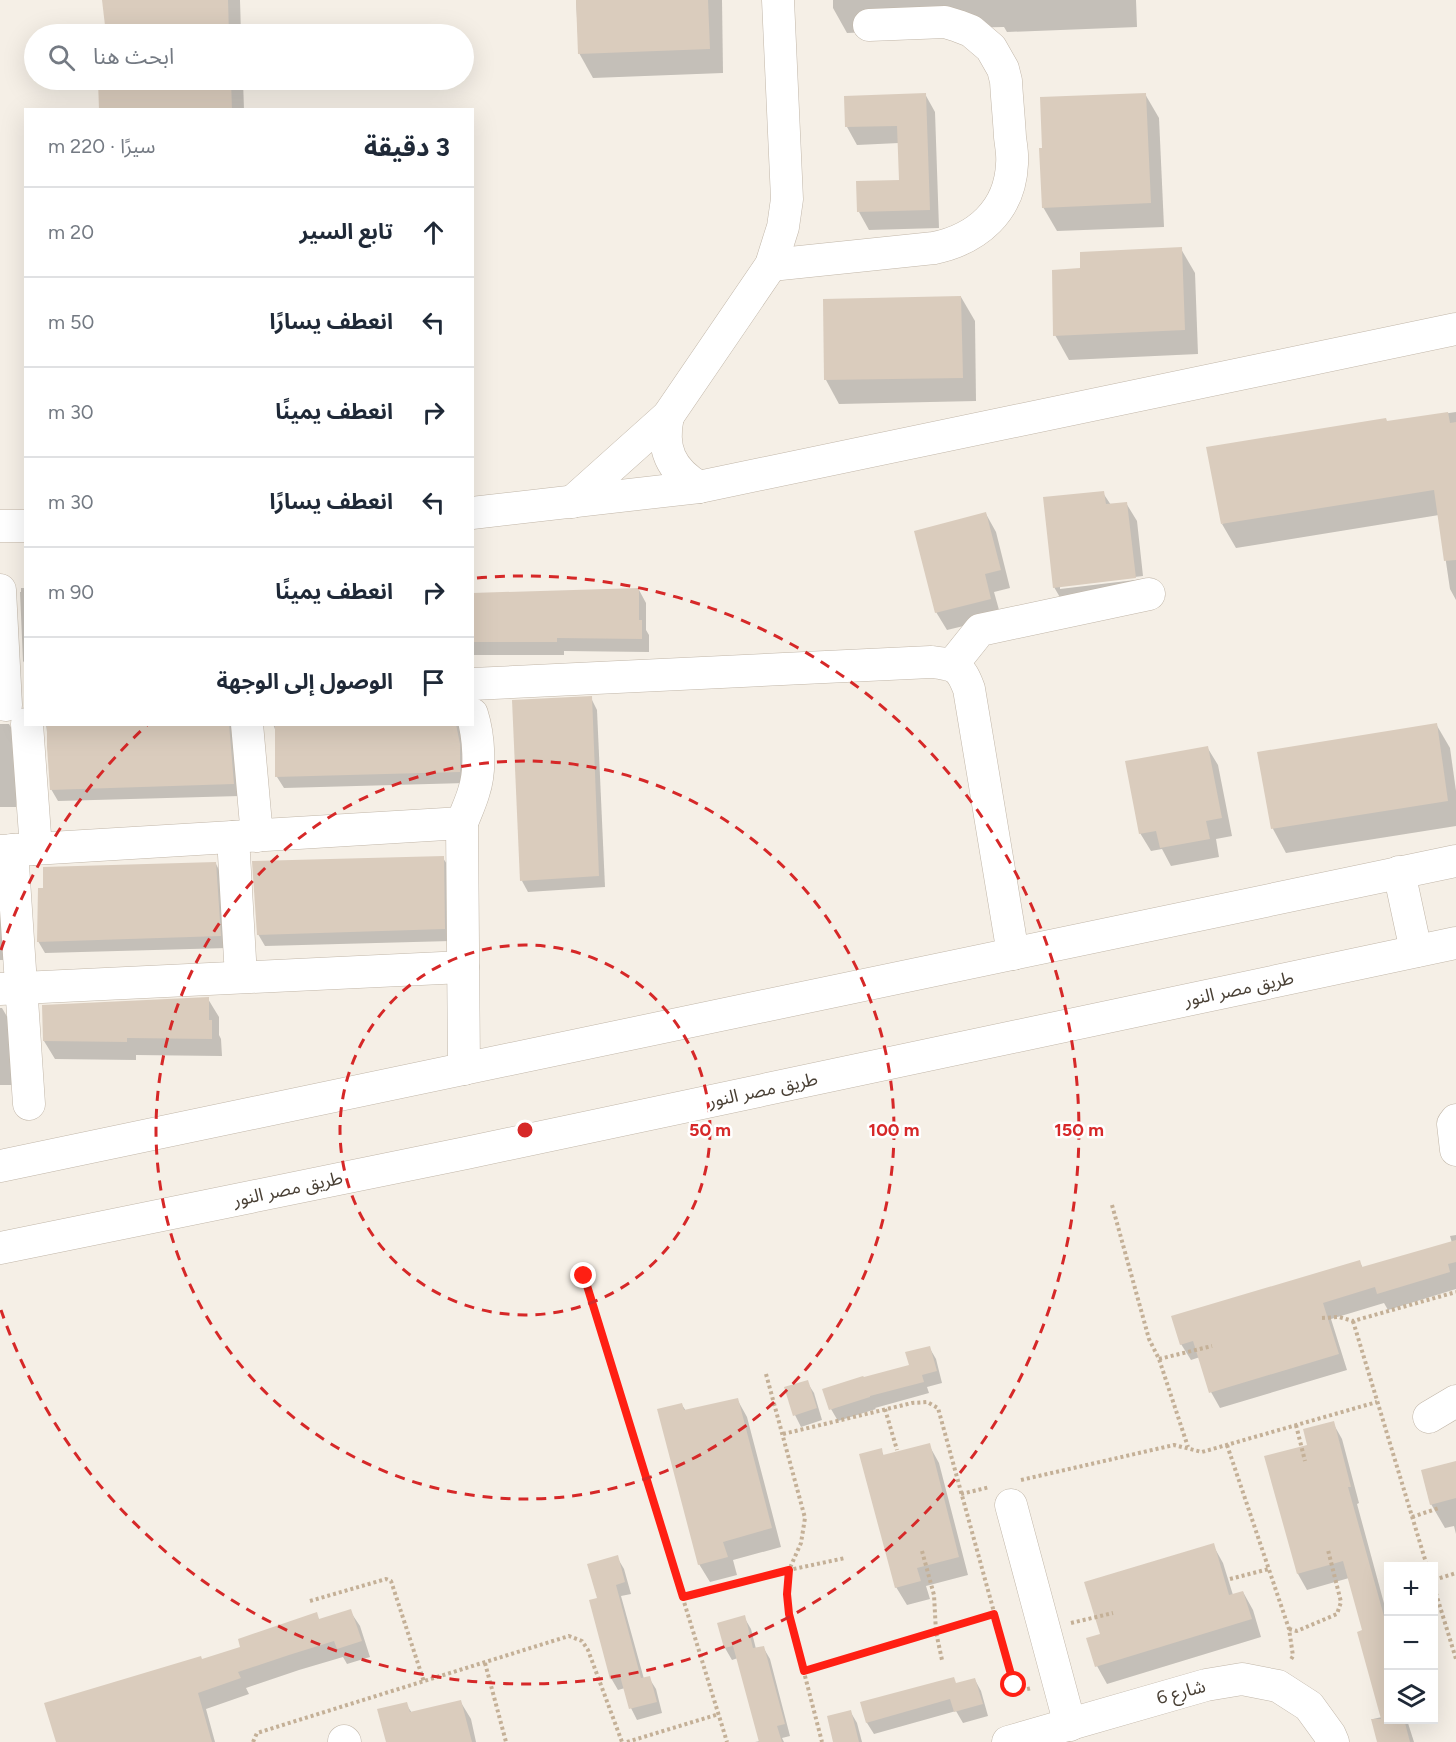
<!DOCTYPE html>
<html lang="ar">
<meta charset="utf-8">
<style>
:root{--surface:#fff;--page:#f6f6f7;--text:#1f2937;--muted:#747a83;--line:#e0e1e3}
body{margin:0;font-family:Figtree,"Noto Sans Arabic",sans-serif;background:var(--page);color:var(--text);direction:rtl}
.controls{position:absolute;right:18px;bottom:18px;display:grid;overflow:hidden;border-radius:0px;box-shadow:0 6px 24px #0002}
.controls button{width:54px;height:54px;display:grid;place-items:center;padding:0;border:0;border-bottom:2px solid var(--line);background:var(--surface);color:var(--text);font:30px sans-serif}
.stop{position:absolute;width:18px;height:18px;margin:-14px;border:4px solid #ff1f13;border-radius:50%;background:#fff}
.stop.end{background:#ff1f13;border-color:#fff;box-shadow:0 2px 6px #0008}
.list{margin:0;padding:0;list-style:none}
h2{display:flex;justify-content:space-between;align-items:center;height:78px;margin:0;padding:0 24px;font-size:26px}
h2 small{font-size:20px;font-weight:400;color:var(--muted)}
.list li{display:grid;grid-template-columns:39px 1fr auto;gap:18px;align-items:center;box-sizing:border-box;height:90px;padding:0 24px;border-top:2px solid var(--line)}
.list b{display:block;font-size:22px;white-space:nowrap}
.list em{font-size:20px;font-style:normal;color:var(--muted)}
.icon{flex:none;width:33px;height:33px;fill:none;stroke:currentColor;stroke-width:2;stroke-linecap:round;stroke-linejoin:round}
.map{position:relative;flex:none;width:1456px;height:1742px;overflow:hidden;direction:ltr}
.search{position:absolute;background:var(--surface);box-shadow:0 6px 24px #0002;left:24px;top:24px;width:450px;height:66px;display:flex;align-items:center;gap:15px;box-sizing:border-box;padding:0 21px;border-radius:33px;color:var(--muted);font-size:22px}
.panel{position:absolute;background:var(--surface);box-shadow:0 6px 24px #0002;left:24px;top:108px;width:450px;height:618px;border-radius:0px;direction:rtl}
.map>svg:first-child{display:block}
.shadow{fill:#0003}
.building{fill:#daccbd}
.lines{fill:none;stroke-linecap:round;stroke-linejoin:round}
.minor-casing{stroke:#c1b6a8;stroke-width:33}
.path{stroke:#c4b097;stroke-width:4;stroke-dasharray:3 3;stroke-linecap:butt}
.minor{stroke:#fff;stroke-width:32}
.route{stroke:#ff1f13;stroke-width:8}
.ring{fill:none;stroke:#d62828;stroke-width:3;stroke-dasharray:10 8}
.labels{text-anchor:middle;dominant-baseline:central;stroke-width:5;stroke-linejoin:round;paint-order:stroke}
.street-label{font-size:18px;fill:#483f34;stroke:#fff}
.centre{fill:#d62828;stroke:#fff;stroke-width:3}
.ring-label{font-size:18px;text-anchor:middle;font-weight:bold;fill:#d62828;stroke:#fff;stroke-width:5;stroke-linejoin:round;paint-order:stroke}
</style>
<div class="map">
<svg width="1456" height="1742" viewBox="0 0 1456 1742">
<rect width="100%" height="100%" fill="#f5efe6"/>
<g class="shadow">
<polygon points="103,0 240,0 241,34 107,34"/>
<polygon points="576,0 722,0 723,73 593,78 579,53"/>
<polygon points="833,0 1136,0 1137,27 1007,32 1004,27 959,28 847,33 833,8"/>
<polygon points="100,80 243,80 244,110 101,110"/>
<polygon points="925,94 935,112 939,228 869,230 859,212 901,181 899,143 857,145 847,127"/>
<polygon points="1145,94 1159,118 1164,227 1057,231 1043,207 1044,149"/>
<polygon points="1181,249 1195,273 1198,354 1069,360 1055,335"/>
<polygon points="961,297 975,321 976,401 839,404 826,380 824,300"/>
<polygon points="1456,412 1456,600 1450,589 1439,515 1236,548 1222,524 1387,422"/>
<polygon points="1103,493 1111,505 1126,503 1137,521 1143,576 1060,586 1060,589 1143,579 1145,596 1065,606 1054,587"/>
<polygon points="986,514 996,532 1010,588 994,592 1001,617 947,630 936,612"/>
<polygon points="21,588 26,588 26,665 23,661 20,592 21,592"/>
<polygon points="639,590 646,603 646,630 649,635 649,652 564,651 564,655 472,655 472,594"/>
<polygon points="591,698 597,710 605,887 528,892 522,881"/>
<polygon points="0,724 9,724 16,736 16,807 0,807"/>
<polygon points="46,724 238,724 240,796 58,801 51,789 48,740"/>
<polygon points="273,724 461,724 466,783 284,788 277,777 276,732"/>
<polygon points="1436,724 1450,748 1456,791 1456,826 1286,853 1273,829 1258,753"/>
<polygon points="1207,747 1218,765 1232,836 1216,839 1219,857 1171,866 1162,849 1151,851 1140,833"/>
<polygon points="443,858 450,869 451,941 265,946 258,934"/>
<polygon points="216,864 222,876 227,948 45,953 38,941"/>
<polygon points="0,886 5,960 0,960"/>
<polygon points="208,999 219,1017 219,1035 221,1039 222,1056 136,1055 136,1060 55,1059 44,1041"/>
<polygon points="0,1008 2,1008 9,1020 13,1085 0,1085"/>
<polygon points="1456,1235 1456,1289 1388,1310 1384,1303 1331,1319 1347,1370 1220,1408 1211,1392 1200,1357 1191,1360 1181,1344 1359,1261 1363,1268 1452,1243 1450,1236"/>
<polygon points="929,1347 936,1359 942,1383 927,1387 929,1393 875,1408 876,1409 838,1421 831,1409 911,1366"/>
<polygon points="807,1382 814,1393 822,1420 801,1427 795,1415"/>
<polygon points="737,1399 747,1417 781,1547 733,1560 737,1575 710,1582 699,1564 682,1405 686,1411"/>
<polygon points="1333,1423 1342,1439 1359,1503 1357,1504 1388,1618 1388,1720 1407,1720 1414,1742 1379,1742 1373,1719 1382,1717 1364,1631 1349,1578 1307,1590 1298,1574 1266,1457 1309,1446"/>
<polygon points="929,1445 939,1463 968,1575 926,1586 930,1599 907,1605 896,1587 881,1450 884,1456"/>
<polygon points="1456,1463 1456,1534 1454,1526 1445,1528 1431,1504"/>
<polygon points="1213,1545 1223,1563 1233,1595 1243,1592 1253,1610 1261,1637 1107,1684 1097,1666 1102,1635"/>
<polygon points="617,1557 624,1569 631,1594 621,1596 644,1679 649,1678 656,1689 662,1713 637,1720 631,1708 625,1688 618,1690 611,1678 599,1600"/>
<polygon points="350,1611 360,1626 370,1657 347,1664 343,1657 299,1670 246,1688 249,1694 206,1709 215,1742 61,1742 203,1661 242,1648 316,1614 320,1621"/>
<polygon points="744,1617 751,1629 756,1649 763,1647 770,1659 790,1736 782,1738 784,1742 755,1742 760,1741 738,1658 732,1660 725,1648 719,1624"/>
<polygon points="975,1680 981,1691 988,1716 963,1723 956,1711 874,1734 867,1723 862,1703"/>
<polygon points="460,1701 471,1719 476,1742 387,1742 406,1704 412,1713"/>
<polygon points="850,1711 857,1723 862,1742 835,1742"/>
</g>
<g class="building">
<polygon points="102,0 228,0 229,34 106,34"/>
<polygon points="576,0 708,0 710,49 578,54"/>
<polygon points="98,80 231,80 232,110 99,110"/>
<polygon points="926,93 930,210 857,212 856,181 899,180 897,126 845,127 844,96"/>
<polygon points="1146,93 1151,203 1042,208 1039,148 1042,148 1040,97"/>
<polygon points="1182,247 1185,330 1053,336 1052,270 1080,268 1080,252"/>
<polygon points="961,296 963,378 824,380 823,299"/>
<polygon points="1448,412 1450,423 1456,422 1456,560 1444,561 1434,490 1221,524 1206,447 1386,418 1387,421"/>
<polygon points="1104,491 1106,504 1127,502 1136,578 1053,588 1043,497"/>
<polygon points="986,512 1001,570 985,574 991,599 935,613 914,531"/>
<polygon points="639,588 639,620 642,620 642,639 557,638 557,642 472,642 472,593"/>
<polygon points="592,696 599,876 520,881 512,700"/>
<polygon points="1437,723 1448,801 1271,829 1257,752"/>
<polygon points="47,724 229,724 234,784 50,790 47,747"/>
<polygon points="275,724 456,724 460,744 460,772 275,777"/>
<polygon points="1208,746 1222,818 1206,821 1210,839 1160,848 1156,831 1139,834 1125,761"/>
<polygon points="444,856 445,929 257,935 252,861"/>
<polygon points="216,862 221,936 37,942 38,888 43,888 43,867"/>
<polygon points="209,997 209,1020 212,1020 212,1039 127,1038 127,1042 43,1041 42,1005"/>
<polygon points="1456,1240 1456,1262 1448,1264 1450,1272 1377,1294 1375,1287 1323,1303 1339,1354 1209,1393 1193,1341 1180,1345 1171,1316 1360,1260 1362,1267"/>
<polygon points="930,1346 937,1371 922,1375 924,1382 870,1396 870,1397 829,1410 822,1389 863,1376 864,1377 909,1365 905,1352"/>
<polygon points="808,1380 817,1408 793,1416 784,1387"/>
<polygon points="738,1398 772,1528 723,1542 728,1557 698,1565 657,1409 682,1403 684,1410"/>
<polygon points="1334,1421 1351,1487 1348,1487 1389,1634 1389,1719 1404,1719 1410,1742 1377,1742 1371,1719 1381,1719 1357,1632 1362,1630 1343,1561 1297,1574 1264,1456 1307,1445 1303,1429"/>
<polygon points="930,1443 959,1557 917,1568 921,1581 895,1588 859,1454 882,1448 883,1455"/>
<polygon points="1456,1461 1456,1498 1430,1505 1421,1470"/>
<polygon points="1214,1543 1229,1595 1243,1591 1252,1619 1095,1667 1086,1638 1100,1634 1084,1582"/>
<polygon points="618,1555 625,1582 616,1585 641,1678 650,1676 657,1702 629,1709 620,1676 610,1679 589,1600 597,1598 587,1564"/>
<polygon points="351,1609 362,1641 337,1649 334,1641 289,1655 238,1672 241,1678 198,1693 212,1742 56,1742 44,1703 201,1656 202,1659 240,1647 238,1639 317,1612 319,1619"/>
<polygon points="745,1615 753,1648 764,1646 785,1724 777,1726 782,1742 759,1742 733,1646 724,1648 717,1623"/>
<polygon points="954,1677 956,1683 975,1678 983,1704 954,1712 950,1699 866,1723 860,1702"/>
<polygon points="461,1700 472,1742 386,1742 377,1709 407,1702 410,1712"/>
<polygon points="851,1710 859,1742 833,1742 827,1716"/>
</g>
<g class="lines">
<g class="minor-casing">
<g id="minor">
<path d="M771 265 934 248C977 239 1010 211 1012 164 1013 155 1011 146 1010 137 1009 118 1007 100 1006 81L1003 69 991 48 971 31 958 26 945 22 869 25"/>
<path d="M668 416C661 448 670 470 699 487"/>
<polyline points="572,502 668,416 771,265 783,227 787,199 778,0"/>
<polyline points="472,513 699,487 1456,329"/>
<polyline points="0,526 26,526"/>
<polyline points="0,590 6,705"/>
<polyline points="952,665 980,630 1149,594"/>
<path d="M472 684 931 662C955 665 960 665 969 689L1013 954"/>
<polyline points="27,724 36,849"/>
<polyline points="247,724 257,836"/>
<polyline points="233,837 241,977"/>
<polyline points="12,850 29,1104"/>
<polyline points="0,851 462,823"/>
<polyline points="1399,872 1416,951"/>
<polyline points="0,989 463,967"/>
<path d="M464 1069 462 823C466 812 471 802 474 791 481 770 479 736 472 714"/>
<polyline points="1456,1120 1453,1124 1456,1150"/>
<polyline points="0,1166 1456,861"/>
<polyline points="0,1248 466,1153 1456,943"/>
<polyline points="1429,1417 1456,1401"/>
<polyline points="1011,1505 1070,1725"/>
<polyline points="344,1741 345,1742"/>
<polyline points="1008,1742 1206,1685 1242,1679 1278,1686 1309,1706 1330,1735 1333,1742"/>
</g>
</g>
<g class="path">
<polyline points="1112,1205 1149,1339 1159,1359 1188,1447"/>
<polyline points="584,1276 727,1742"/>
<polyline points="1322,1318 1339,1317 1353,1321 1456,1292"/>
<polyline points="1353,1321 1427,1566"/>
<polyline points="1159,1359 1212,1346"/>
<polyline points="766,1374 805,1518 801,1543 789,1570 787,1594 789,1614 822,1742"/>
<polyline points="885,1409 897,1450"/>
<polyline points="1296,1425 1305,1461"/>
<path d="M783 1434 912 1403 927 1402 938 1408 1014 1685C1020 1691 1024 1690 1032 1688"/>
<polyline points="1227,1445 1289,1629 1293,1656 1290,1661"/>
<polyline points="1021,1480 1174,1445 1202,1452 1377,1402"/>
<polyline points="961,1494 990,1487"/>
<polyline points="1412,1517 1439,1508"/>
<polyline points="922,1551 934,1595 936,1632 942,1660"/>
<polyline points="1230,1579 1269,1569"/>
<polyline points="1434,1580 1456,1573"/>
<polyline points="1434,1587 1456,1659"/>
<polyline points="683,1597 789,1570 845,1558"/>
<polyline points="310,1601 386,1579 391,1581 424,1682"/>
<polyline points="1071,1623 1113,1613"/>
<polyline points="1289,1629 1297,1631 1337,1614 1341,1602 1328,1550"/>
<polyline points="485,1663 506,1742"/>
<polyline points="803,1671 995,1614"/>
<polyline points="253,1742 257,1733 569,1636 582,1641 588,1650 622,1742"/>
<polyline points="627,1742 719,1714"/>
</g>
<use href="#minor" class="minor"/>
</g>
<g class="lines">
<polyline class="route" points="584,1276 683,1597 789,1570 787,1594 789,1614 804,1671 994,1614 1014,1685"/>
</g>
<g class="ring">
<circle cx="525" cy="1130" r="185"/>
<circle cx="525" cy="1130" r="369"/>
<path d="M1 950A554 554 0 0 1 147 725M477 578A554 554 0 1 1 1 1310"/>
</g>
<g class="labels">
<g class="street-label">
<text transform="translate(1239 989) rotate(-12)">طريق مصر النور</text>
<text transform="translate(763 1090) rotate(-12)">طريق مصر النور</text>
<text transform="translate(288 1189) rotate(-12)">طريق مصر النور</text>
<text transform="translate(1181 1692) rotate(-15)">شارع 6</text>
</g>
</g>
<circle cx="525" cy="1130" r="9" class="centre"/>
<g class="ring-label">
<text x="710" y="1136">50 m</text>
<text x="894" y="1136">100 m</text>
<text x="1079" y="1136">150 m</text>
</g>
</svg>
<div class="controls">
<button>+</button>
<button>−</button>
<button><svg class="icon" aria-label="layers" viewBox="0 0 24 24"><path d="M12 4l9 5-9 5-9-5zM3 14l9 5 9-5"/></svg></button>
</div>
<div class="stop" style="left:1014px;top:1685px"></div>
<div class="stop end" style="left:584px;top:1276px"></div>
<div class="search"><svg class="icon" aria-label="search" viewBox="0 0 24 24"><circle cx="10" cy="10" r="6"/><path d="M15 15l6 6"/></svg>ابحث هنا</div>
<section class="panel">
<h2>3 دقيقة<small>سيرًا · 220 m</small></h2>
<ul class="list">
<li><svg class="icon" aria-label="ahead" viewBox="0 0 24 24"><path d="M12 20V5M6 11l6-6 6 6"/></svg><div><b>تابع السير</b></div><em>20 m</em></li>
<li><svg class="icon" aria-label="left" viewBox="0 0 24 24"><path d="M17 20v-9H6M10 6l-5 5 5 5"/></svg><div><b>انعطف يسارًا</b></div><em>50 m</em></li>
<li><svg class="icon" aria-label="right" viewBox="0 0 24 24"><path d="M7 20v-9h11M14 6l5 5-5 5"/></svg><div><b>انعطف يمينًا</b></div><em>30 m</em></li>
<li><svg class="icon" aria-label="left" viewBox="0 0 24 24"><path d="M17 20v-9H6M10 6l-5 5 5 5"/></svg><div><b>انعطف يسارًا</b></div><em>30 m</em></li>
<li><svg class="icon" aria-label="right" viewBox="0 0 24 24"><path d="M7 20v-9h11M14 6l5 5-5 5"/></svg><div><b>انعطف يمينًا</b></div><em>90 m</em></li>
<li><svg class="icon" aria-label="arrive" viewBox="0 0 24 24"><path d="M6 21V4h12l-3 4 3 4H6"/></svg><div><b>الوصول إلى الوجهة</b></div></li>
</ul>
</section>
</div>
